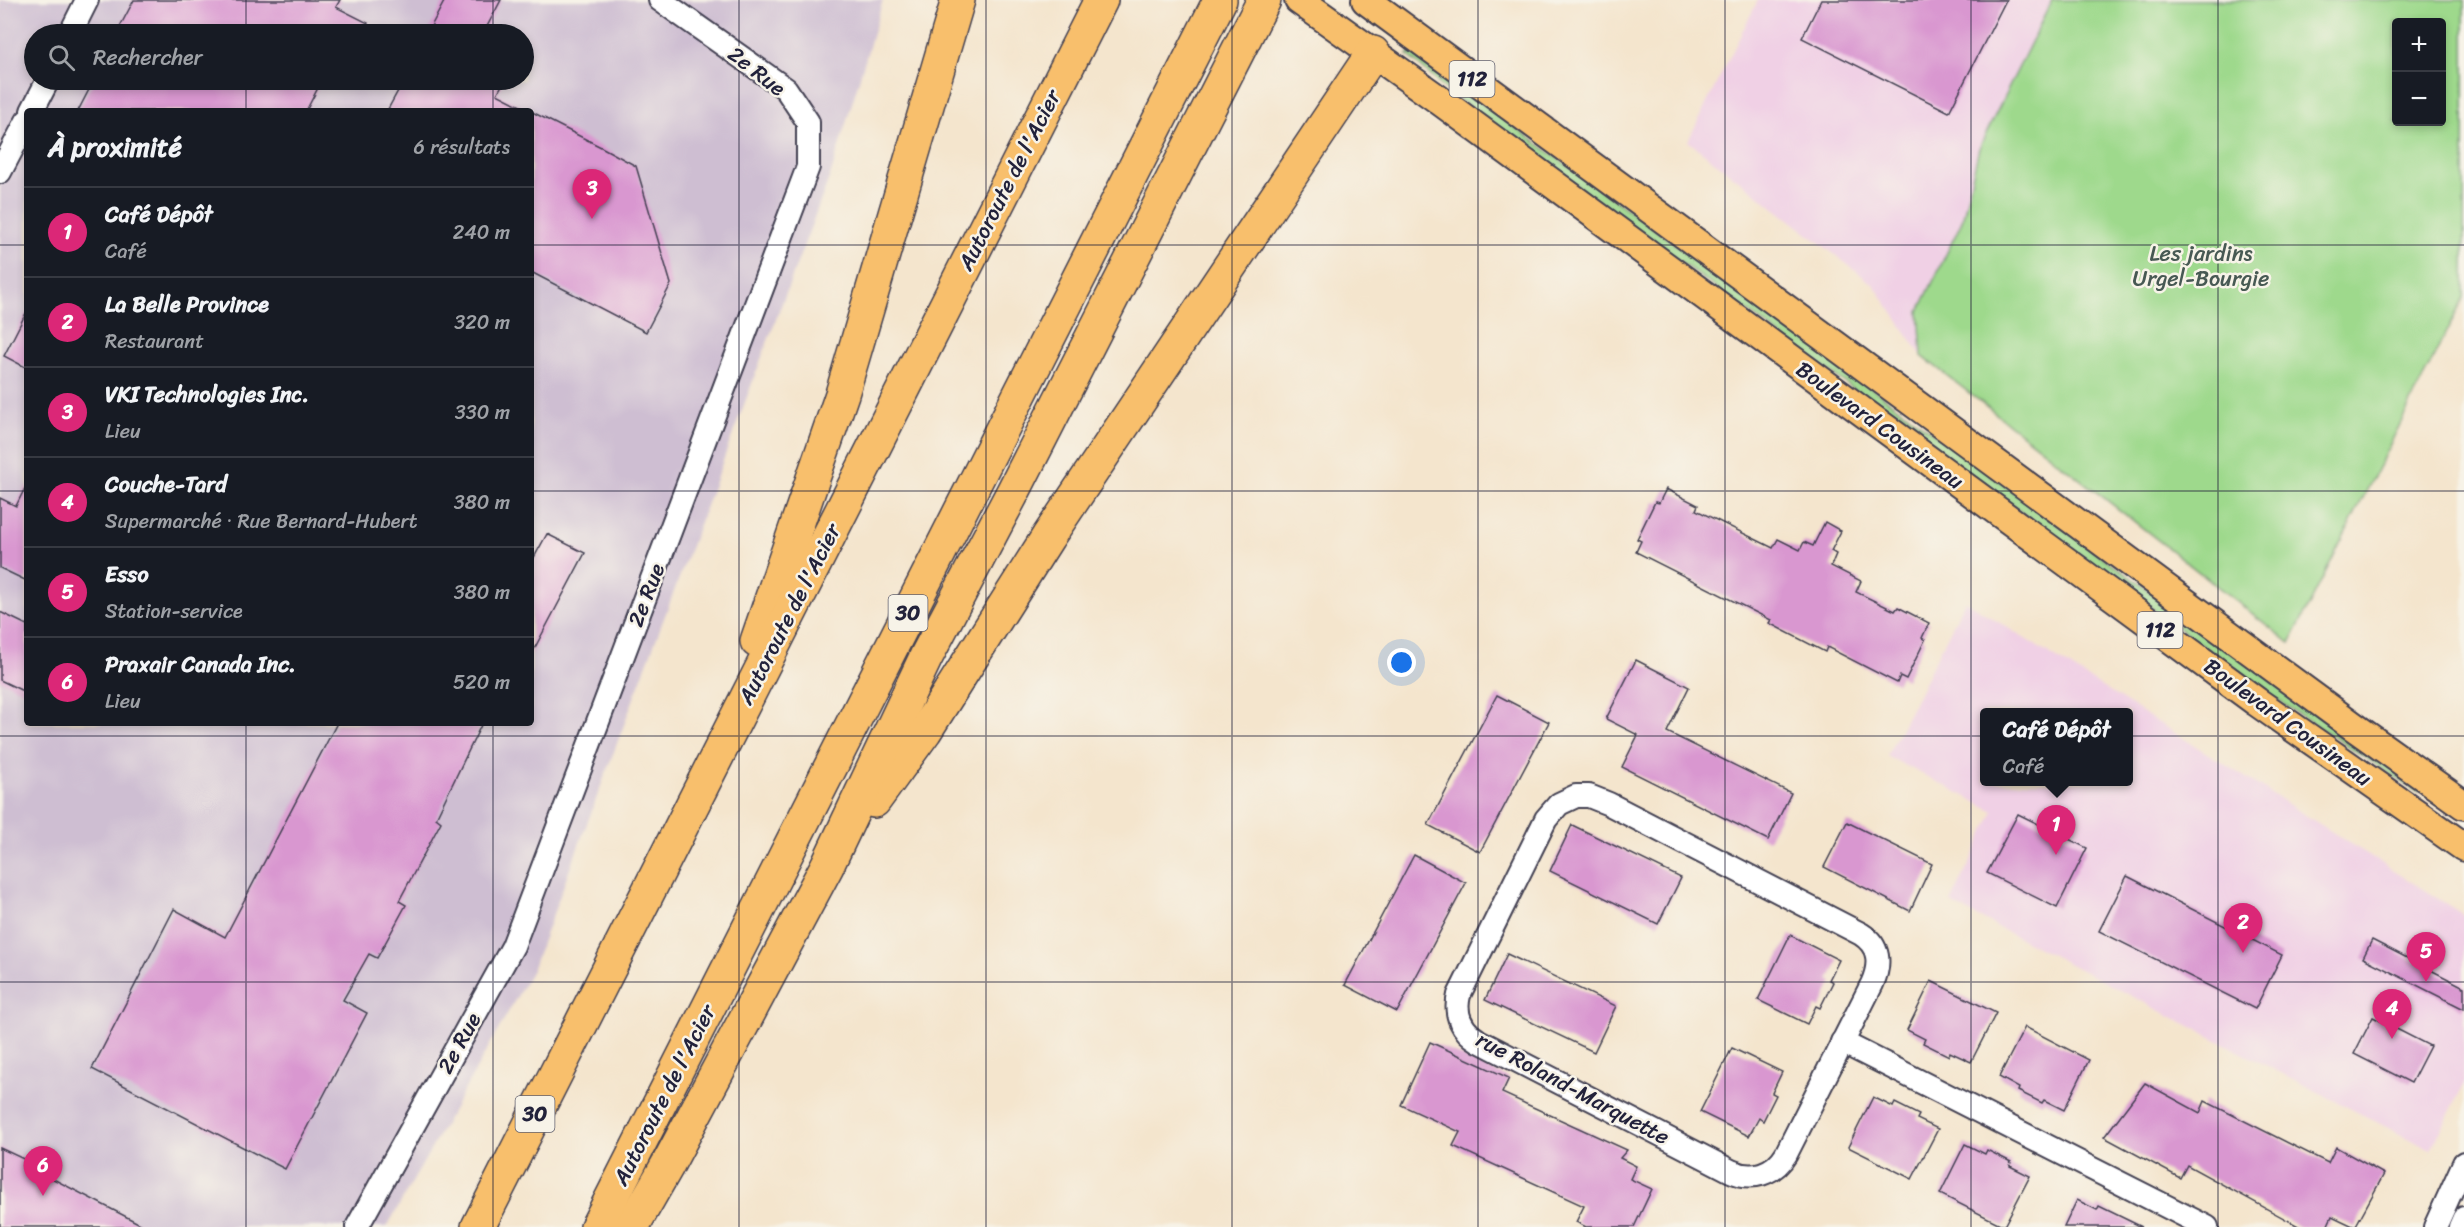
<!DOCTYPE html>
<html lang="fr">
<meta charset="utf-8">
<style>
:root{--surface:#171b24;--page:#20242c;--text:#f1f3f6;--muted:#9ea1a6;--line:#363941;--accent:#db2777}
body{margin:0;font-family:Sriracha,sans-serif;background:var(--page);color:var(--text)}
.controls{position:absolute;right:18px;top:18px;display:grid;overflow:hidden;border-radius:6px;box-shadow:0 3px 9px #0003}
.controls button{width:54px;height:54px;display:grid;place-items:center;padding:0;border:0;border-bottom:2px solid var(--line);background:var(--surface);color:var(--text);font:30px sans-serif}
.you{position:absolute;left:1402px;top:663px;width:21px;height:21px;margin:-15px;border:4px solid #fff;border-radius:50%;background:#1a73e8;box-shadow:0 0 0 9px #1a73e833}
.badge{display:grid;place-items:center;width:39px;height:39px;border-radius:50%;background:var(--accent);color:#fff;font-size:20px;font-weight:700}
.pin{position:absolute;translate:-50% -50px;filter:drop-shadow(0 2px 3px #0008)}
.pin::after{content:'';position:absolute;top:32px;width:21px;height:18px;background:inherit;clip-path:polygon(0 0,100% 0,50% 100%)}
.popup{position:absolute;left:1980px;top:708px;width:153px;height:78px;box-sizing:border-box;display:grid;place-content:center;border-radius:6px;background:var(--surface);filter:drop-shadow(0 2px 4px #0005);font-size:20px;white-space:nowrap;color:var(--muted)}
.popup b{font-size:22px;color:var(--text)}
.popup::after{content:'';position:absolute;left:50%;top:100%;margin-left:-12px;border:12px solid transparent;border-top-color:var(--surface)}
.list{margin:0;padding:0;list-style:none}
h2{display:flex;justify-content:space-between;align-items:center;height:78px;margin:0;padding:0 24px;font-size:26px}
h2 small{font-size:20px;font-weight:400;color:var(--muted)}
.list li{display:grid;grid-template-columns:39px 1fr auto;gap:18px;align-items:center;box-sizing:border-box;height:90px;padding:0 24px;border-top:2px solid var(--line)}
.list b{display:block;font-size:22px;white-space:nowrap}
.list p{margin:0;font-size:20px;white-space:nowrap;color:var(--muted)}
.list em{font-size:20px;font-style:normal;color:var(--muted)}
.icon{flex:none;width:33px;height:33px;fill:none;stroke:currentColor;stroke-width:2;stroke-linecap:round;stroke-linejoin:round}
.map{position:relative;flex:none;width:2464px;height:1227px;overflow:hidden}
.search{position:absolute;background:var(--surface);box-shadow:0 3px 9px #0003;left:24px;top:24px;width:510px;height:66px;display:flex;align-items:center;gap:15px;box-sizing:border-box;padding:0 21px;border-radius:33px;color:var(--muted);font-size:22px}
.panel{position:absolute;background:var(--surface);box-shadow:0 3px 9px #0003;left:24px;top:108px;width:510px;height:618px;border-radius:6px}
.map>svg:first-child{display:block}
.built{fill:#f0d0e5;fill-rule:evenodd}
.industrial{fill:#cebed2;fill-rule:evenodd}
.green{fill:#9ed98c;stroke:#607e64;stroke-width:1.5;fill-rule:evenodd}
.building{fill:#d997d0}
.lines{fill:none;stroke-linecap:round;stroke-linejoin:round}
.minor-casing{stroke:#423f51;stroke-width:26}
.major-casing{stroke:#423f51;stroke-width:32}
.highway-casing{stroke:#423f51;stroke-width:36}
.minor{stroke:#fff;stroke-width:22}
.major{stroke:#f8bf6c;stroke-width:28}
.highway{stroke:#f8bf6c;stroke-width:33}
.grid{fill:none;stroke:#22223b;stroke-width:1.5;stroke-opacity:0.55}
.labels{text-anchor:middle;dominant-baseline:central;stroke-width:5;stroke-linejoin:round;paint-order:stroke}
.shield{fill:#f7f3e8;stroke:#62616f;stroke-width:1.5}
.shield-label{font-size:21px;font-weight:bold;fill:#22223b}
.street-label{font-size:22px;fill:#22223b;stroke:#f7f3e8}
.park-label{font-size:22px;fill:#475953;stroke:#f7f3e8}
</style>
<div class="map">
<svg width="2464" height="1227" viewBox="0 0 2464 1227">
<rect width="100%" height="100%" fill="#f7f3e8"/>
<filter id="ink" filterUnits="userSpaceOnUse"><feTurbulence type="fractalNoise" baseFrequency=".0167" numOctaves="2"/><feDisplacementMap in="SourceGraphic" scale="12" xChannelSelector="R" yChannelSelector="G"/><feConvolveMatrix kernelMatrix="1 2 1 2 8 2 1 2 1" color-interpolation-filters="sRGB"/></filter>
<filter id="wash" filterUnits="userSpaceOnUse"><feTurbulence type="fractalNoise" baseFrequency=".008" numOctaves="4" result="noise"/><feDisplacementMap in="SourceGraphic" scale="24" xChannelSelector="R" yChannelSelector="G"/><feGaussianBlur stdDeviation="1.35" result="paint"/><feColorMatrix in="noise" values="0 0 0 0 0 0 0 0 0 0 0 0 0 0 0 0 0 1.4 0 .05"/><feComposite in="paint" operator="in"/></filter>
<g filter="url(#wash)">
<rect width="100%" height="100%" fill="#f4e5cd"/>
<g class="built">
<polygon points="1758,0 2052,0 1979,148 1962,221 1919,311 1922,356 1874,285 1688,141"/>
<path d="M1965 601 2464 915V1084L2431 1150 1951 903 1994 811 1887 756ZM1984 712H2128V782H1984Z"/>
</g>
<path class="industrial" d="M0 0H883L832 170 532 970 387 1227H0ZM34 34H524V80H34ZM27 111H531V723H27Z"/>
<g class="green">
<path d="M2052 0H2464V297L2290 643 1922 356 1919 311 1962 221 1979 148ZM2396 22H2442V122H2396Z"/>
<polygon points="1411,51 1489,108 2421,790 2419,793 2274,698 1449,92 1408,55"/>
</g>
<g id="blocks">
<g class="building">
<polygon points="134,0 340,0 336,7 368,23 363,34 116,34"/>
<polygon points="445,0 501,0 483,34 427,34"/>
<polygon points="1821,0 2006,0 1949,112 1802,38"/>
<polygon points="94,80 322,80 306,111 78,111"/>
<polygon points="404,80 505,80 497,94 603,148 636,166 671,284 646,332 531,272 531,111 387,111"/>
<polygon points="27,311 27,368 4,356"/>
<polygon points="27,484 27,581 0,568 0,498 16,506"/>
<polygon points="1666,489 1698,505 1696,510 1773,548 1778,539 1800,550 1804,542 1813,546 1825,522 1841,531 1831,551 1836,554 1831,566 1861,581 1856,592 1895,611 1898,607 1929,623 1922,638 1925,640 1906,679 1900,676 1897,683 1827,647 1825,652 1769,623 1771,620 1636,552 1641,541 1637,539 1655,502 1659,503"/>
<polygon points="547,534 585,553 531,655 531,563"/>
<polygon points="0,612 27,625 27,693 0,680"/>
<polygon points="1636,660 1689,687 1667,732 1791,793 1768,840 1622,767 1638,735 1606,719"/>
<polygon points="1497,695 1549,722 1480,852 1428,825"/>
<polygon points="337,723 482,723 436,818 441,822 399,901 406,905 377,958 369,954 343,1000 367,1013 285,1169 92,1069 174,909 225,937"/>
<polygon points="2018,814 2087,848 2057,908 1987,873"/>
<polygon points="1847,822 1932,864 1910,911 1824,867"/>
<polygon points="1572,825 1681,878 1658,924 1550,871"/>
<polygon points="1414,855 1466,883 1397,1012 1345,985"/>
<polygon points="2127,876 2282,955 2255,1009 2099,931"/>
<polygon points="1790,935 1839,960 1829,980 1833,982 1820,1008 1816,1006 1807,1024 1758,1000"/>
<polygon points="2372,940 2464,987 2464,1009 2363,958"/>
<polygon points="1507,954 1616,1006 1594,1052 1485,1000"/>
<polygon points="1931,981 1996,1013 1971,1062 1950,1052 1949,1056 1923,1043 1925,1039 1907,1030"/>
<polygon points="2373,1017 2430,1046 2411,1083 2354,1054"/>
<polygon points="2025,1027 2089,1060 2064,1110 2044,1100 2042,1103 2018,1091 2019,1088 1999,1077"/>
<polygon points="1430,1042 1509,1078 1502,1093 1627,1150 1620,1158 1636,1166 1630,1179 1652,1189 1634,1227 1586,1227 1576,1222 1584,1206 1453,1146 1460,1132 1401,1105"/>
<polygon points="1732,1048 1782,1072 1772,1093 1776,1095 1763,1121 1759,1118 1749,1136 1700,1112"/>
<polygon points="2145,1083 2200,1113 2205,1101 2328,1163 2336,1147 2384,1174 2355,1227 2332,1216 2327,1227 2300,1227 2187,1165 2180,1178 2104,1137"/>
<polygon points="1873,1097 1893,1107 1895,1103 1919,1115 1917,1119 1938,1129 1912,1179 1848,1147"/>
<polygon points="1965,1144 1985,1154 1987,1150 2011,1162 2010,1166 2030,1176 2004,1226 1940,1194"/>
<polygon points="0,1148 28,1161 26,1165 146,1227 0,1227"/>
<polygon points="2077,1200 2097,1210 2099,1206 2142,1227 2064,1227"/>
</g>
</g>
</g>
<g filter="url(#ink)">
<use href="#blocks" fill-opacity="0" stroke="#423f51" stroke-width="1.5"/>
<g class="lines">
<g class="minor-casing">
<g id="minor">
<polyline points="70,34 87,0"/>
<polyline points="32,111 48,80"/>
<polyline points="0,172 27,121"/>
<path d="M1576 796H1589L1609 804 1861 934C1880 946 1881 964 1872 984L1786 1154C1774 1174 1752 1181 1731 1171L1479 1041C1462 1031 1454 1015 1459 995L1546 819 1559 804Z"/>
<polyline points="1842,1042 2207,1227"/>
<polyline points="357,1227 513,946 808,167 808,122 786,89 660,0"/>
<polyline points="2435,1227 2464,1163"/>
<polyline points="2460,1227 2464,1218"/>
</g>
</g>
<g class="major-casing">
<g id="major">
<polyline points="1299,0 1435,97 2257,702 2464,847"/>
<polyline points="1366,0 2353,726 2464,805"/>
</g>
</g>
<g class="highway-casing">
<g id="highway">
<polyline points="757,641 842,394 958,0"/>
<polyline points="874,801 925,731 1048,537 1373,53"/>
<polyline points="478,1227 1101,0"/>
<polyline points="597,1227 1220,0"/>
<polyline points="632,1227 667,1166 827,866 926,657 1013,492 1264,0"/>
</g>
</g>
<use href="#minor" class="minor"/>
<use href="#major" class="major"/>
<use href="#highway" class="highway"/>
</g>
</g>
<path class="grid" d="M246 0V34M493 0V34M739 0V1227M986 0V1227M1232 0V1227M1478 0V1227M1725 0V1227M1971 0V1227M2218 0V1227M246 80V111M493 80V111M0 245H27M531 245H2464M0 491H27M531 491H2464M246 723V1227M493 723V1227M0 736H2464M0 982H2464"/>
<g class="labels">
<g class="shield">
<rect x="1449.5" y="61" width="45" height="36" rx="4.5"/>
<rect x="888.5" y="595" width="39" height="36" rx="4.5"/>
<rect x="2137.5" y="612" width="45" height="36" rx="4.5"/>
<rect x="515.5" y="1096" width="39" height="36" rx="4.5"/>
</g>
<g class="shield-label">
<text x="1472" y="79">112</text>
<text x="908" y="613">30</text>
<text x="2160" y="630">112</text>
<text x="535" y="1114">30</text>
</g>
<g class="street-label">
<text transform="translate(757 71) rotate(38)">2e Rue</text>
<text transform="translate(1009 180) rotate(-63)">Autoroute de l'Acier</text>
<text transform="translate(1880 425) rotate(36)">Boulevard Cousineau</text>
<text transform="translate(646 595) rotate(-69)">2e Rue</text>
<text transform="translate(789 614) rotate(-63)">Autoroute de l'Acier</text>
<text transform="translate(2288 722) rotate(36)">Boulevard Cousineau</text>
<text transform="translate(459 1043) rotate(-61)">2e Rue</text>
<text transform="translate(1573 1088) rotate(28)">rue Roland-Marquette</text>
<text transform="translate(664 1095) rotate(-63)">Autoroute de l'Acier</text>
</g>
<g class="park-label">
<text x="2201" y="253">Les jardins<tspan x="2201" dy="25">Urgel-Bourgie</tspan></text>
</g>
</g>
</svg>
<div class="controls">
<button>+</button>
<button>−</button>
</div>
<div class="you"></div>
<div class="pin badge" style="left:2056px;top:855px">1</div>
<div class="popup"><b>Café Dépôt</b>Café</div>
<div class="pin badge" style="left:2243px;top:953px">2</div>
<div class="pin badge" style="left:592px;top:219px">3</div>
<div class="pin badge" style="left:2392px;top:1039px">4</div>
<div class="pin badge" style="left:2426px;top:982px">5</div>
<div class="pin badge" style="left:43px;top:1196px">6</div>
<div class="search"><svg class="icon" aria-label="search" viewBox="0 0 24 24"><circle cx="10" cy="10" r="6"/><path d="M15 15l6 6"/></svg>Rechercher</div>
<section class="panel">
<h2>À proximité<small>6 résultats</small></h2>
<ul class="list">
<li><span class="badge">1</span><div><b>Café Dépôt</b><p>Café</p></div><em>240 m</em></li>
<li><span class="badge">2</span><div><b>La Belle Province</b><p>Restaurant</p></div><em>320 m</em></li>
<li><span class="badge">3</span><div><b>VKI Technologies Inc.</b><p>Lieu</p></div><em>330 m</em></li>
<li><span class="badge">4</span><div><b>Couche-Tard</b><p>Supermarché · Rue Bernard-Hubert</p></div><em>380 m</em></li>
<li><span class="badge">5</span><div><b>Esso</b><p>Station-service</p></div><em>380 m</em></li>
<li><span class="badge">6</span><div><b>Praxair Canada Inc.</b><p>Lieu</p></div><em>520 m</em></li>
</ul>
</section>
</div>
